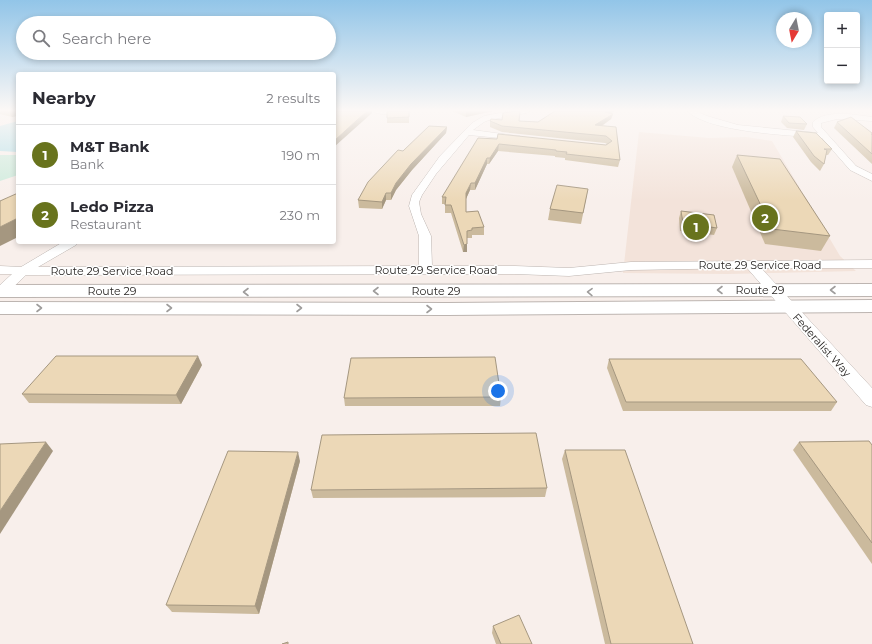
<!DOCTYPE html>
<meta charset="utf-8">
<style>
:root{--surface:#fff;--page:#f2f2f3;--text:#2b2b33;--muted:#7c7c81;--line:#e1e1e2;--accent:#68731d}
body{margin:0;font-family:Montserrat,sans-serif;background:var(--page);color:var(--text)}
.controls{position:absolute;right:12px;top:12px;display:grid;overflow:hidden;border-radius:4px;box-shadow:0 2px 6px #0003}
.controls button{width:36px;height:36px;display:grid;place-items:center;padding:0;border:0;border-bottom:1px solid var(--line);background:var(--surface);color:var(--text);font:20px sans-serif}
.compass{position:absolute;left:776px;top:12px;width:36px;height:36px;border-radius:50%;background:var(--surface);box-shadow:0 2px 6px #0003;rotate:190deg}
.you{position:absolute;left:498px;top:391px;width:14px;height:14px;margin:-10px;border:3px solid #fff;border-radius:50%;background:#1a73e8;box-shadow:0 0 0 6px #1a73e833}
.badge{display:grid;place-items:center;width:26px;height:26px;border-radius:50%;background:var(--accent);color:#fff;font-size:13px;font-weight:700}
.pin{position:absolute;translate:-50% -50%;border:2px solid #fff;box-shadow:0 1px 4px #0006}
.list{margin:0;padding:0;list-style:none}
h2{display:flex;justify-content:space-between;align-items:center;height:52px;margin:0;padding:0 16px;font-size:17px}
h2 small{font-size:13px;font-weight:400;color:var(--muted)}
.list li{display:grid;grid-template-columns:26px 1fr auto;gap:12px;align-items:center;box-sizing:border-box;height:60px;padding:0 16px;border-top:1px solid var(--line)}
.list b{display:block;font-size:15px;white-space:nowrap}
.list p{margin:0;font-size:13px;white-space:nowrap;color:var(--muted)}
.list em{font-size:13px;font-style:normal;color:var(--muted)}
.icon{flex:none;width:22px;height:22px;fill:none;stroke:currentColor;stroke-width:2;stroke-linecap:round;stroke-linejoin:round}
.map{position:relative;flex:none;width:872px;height:644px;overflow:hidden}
.search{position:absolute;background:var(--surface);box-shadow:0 2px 6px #0003;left:16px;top:16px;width:320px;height:44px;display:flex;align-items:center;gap:10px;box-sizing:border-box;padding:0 14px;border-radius:22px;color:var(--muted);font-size:15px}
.panel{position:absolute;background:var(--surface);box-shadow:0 2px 6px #0003;left:16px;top:72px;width:320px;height:172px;border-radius:4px}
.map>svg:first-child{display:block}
.built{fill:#f3e3da}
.green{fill:#cceadb}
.water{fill:#b2dfe8}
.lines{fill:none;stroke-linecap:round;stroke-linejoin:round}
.street-casing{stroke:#bdb5b1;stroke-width:1}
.primary-casing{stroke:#bdb5b1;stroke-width:2}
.street{fill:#fff;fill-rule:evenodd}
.primary{fill:#fff;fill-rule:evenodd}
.wall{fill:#cbba9d}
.shaded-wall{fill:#a59780}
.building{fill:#ecd8b7;stroke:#a59780}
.oneway{stroke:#9f9d9c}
.labels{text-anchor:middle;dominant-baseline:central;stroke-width:3;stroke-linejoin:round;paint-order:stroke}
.street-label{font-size:11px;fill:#292624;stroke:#fff}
</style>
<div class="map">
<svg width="872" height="644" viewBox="0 0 872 644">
<rect width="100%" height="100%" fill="#f8efeb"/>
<polygon class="built" points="639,132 709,138 746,137 772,141 840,256 856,271 727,274 623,273"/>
<polygon class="green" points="0,155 18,155 18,175 0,181"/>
<polygon class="water" points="18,121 18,152 0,151 0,126"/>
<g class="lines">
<g class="street-casing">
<g id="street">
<path d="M372 111H392L393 112C388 116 377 114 372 111Z"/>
<polygon points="511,111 530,111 526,113 489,120 484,122 473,130 517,136 520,136 520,140 469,135 436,174 422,195 419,202 421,214 431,236 432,266 515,266 569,268 631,262 872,260 872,268 761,268 872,388 872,407 866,405 747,268 631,270 569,276 515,274 26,275 6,294 0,295 0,285 12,274 0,274 0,266 21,267 63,242 78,242 76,245 38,267 419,266 419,236 409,206 412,195 440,156 472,123 484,116"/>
<path d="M687 111H696L707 116 738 125 818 133 813 127V122C827 109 855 115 872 117V121L837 119 821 123V127L856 166 872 174V181L850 170 822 138C791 135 710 133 687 111Z"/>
</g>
</g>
<g class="primary-casing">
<g id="primary">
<polygon points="872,284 872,296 0,297 0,285"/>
<polygon points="872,300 872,312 447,315 0,314 0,302 447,303"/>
</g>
</g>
<use href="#street" class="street"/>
<use href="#primary" class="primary"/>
</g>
<g class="wall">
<polygon points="0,111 18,111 12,117 0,114"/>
<polygon points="409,111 409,123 387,123 387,118"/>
<polygon points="452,111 493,111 466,117"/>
<polygon points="555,111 614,111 610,113 613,114 611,119 602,126 616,127 620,160 618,167 565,160 565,158 555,157 555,156 498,151 489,164 487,164 475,190 470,190 466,199 466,212 484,227 484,235 472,235 472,238 467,238 467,252 463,252 451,213 445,213 445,204 442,204 442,197 497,139 606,145 607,144 605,143 502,132 490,127 490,121 519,121 538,122"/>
<polygon points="783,116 807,124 804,130 787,128 781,122"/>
<polygon points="837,122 872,133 872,164 834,128"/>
<polygon points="447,127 446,133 412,170 396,190 391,200 386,200 382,209 359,208 358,200 403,151"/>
<polygon points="796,131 832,149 828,155 826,155 824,164 820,171 811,162 793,137"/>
<polygon points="737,155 830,236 821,251 765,244 732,167"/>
<polygon points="588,189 581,224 548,220 550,209"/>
<polygon points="681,211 717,228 714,235 680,231 679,218"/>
<polygon points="143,242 158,242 155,244"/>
<polygon points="609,359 837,402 831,411 623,411 607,368"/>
<polygon points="202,365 181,404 29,403 22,394"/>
<polygon points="501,397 500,406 345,406 344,398"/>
<polygon points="799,442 872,445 872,564 793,450"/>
<polygon points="565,450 693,644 605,644 562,459"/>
<polygon points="300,461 259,614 172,612 166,605"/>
<polygon points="547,488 545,497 313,498 311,490"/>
<polygon points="493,626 532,644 496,644 492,633"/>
</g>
<g class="shaded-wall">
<polygon points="13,111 18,111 18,116 12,117 9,112"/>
<polygon points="367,111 372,111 372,113 334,147 334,141"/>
<polygon points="466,111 493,111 466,117"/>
<polygon points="607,111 614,111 604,118 605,112"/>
<polygon points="613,114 611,119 594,131 595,125"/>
<polygon points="447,127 446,133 412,170 396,190 391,200 391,193 396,183 411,164"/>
<polygon points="499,144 498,151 489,164 490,158"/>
<polygon points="487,158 487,164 475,190 475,183"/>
<polygon points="471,183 470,190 465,201 466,193"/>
<polygon points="386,193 386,200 382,209 382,202"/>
<polygon points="18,218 18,237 0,246 0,227"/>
<polygon points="467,244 467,252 463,252 464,245"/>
<polygon points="198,356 202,365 181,404 176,395"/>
<polygon points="46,442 53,451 0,534 0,511"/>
<polygon points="298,452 300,461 259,614 255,606"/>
</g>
<g class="building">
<polygon points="334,111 367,111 334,141"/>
<polygon points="387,111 409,111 409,117 387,118"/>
<polygon points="517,111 520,111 519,121 538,122 555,111 607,111 605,112 613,114 595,125 616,127 620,160 566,154 567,152 556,151 556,150 499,144 490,158 487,158 475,183 471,183 466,193 466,212 478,211 484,227 472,228 472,230 467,231 467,244 464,245 451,205 445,205 446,197 442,197 478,138 497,139 498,134 606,145 612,141 606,136 502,126 490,121 491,119 502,120 503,113"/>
<polygon points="783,116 800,117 807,124 789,123"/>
<polygon points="851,117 872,133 872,134 871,134 872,135 872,154 837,122"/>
<polygon points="429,126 447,127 411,164 396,183 391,193 386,193 382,202 358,200 368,182 398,150 403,151"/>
<polygon points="796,131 816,133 832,149 824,149 827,150 824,164 814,156"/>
<polygon points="737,155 780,159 830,236 772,229"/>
<polygon points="557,185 588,189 583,213 550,209"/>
<polygon points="18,193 18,218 0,227 0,201"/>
<polygon points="681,211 714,215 717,228 683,223"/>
<polygon points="56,356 198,356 176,395 22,394"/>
<polygon points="495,357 501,397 344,398 351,358"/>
<polygon points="609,359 801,359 837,402 626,402"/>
<polygon points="536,433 547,488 311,490 322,435"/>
<polygon points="869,441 872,445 872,543 799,442"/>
<polygon points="46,442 0,511 0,444"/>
<polygon points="565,450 625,450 693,644 611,644"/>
<polygon points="228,451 298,452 255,606 166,605"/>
<polygon points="519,615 532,644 501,644 493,626"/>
<polygon points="288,642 288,644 282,644"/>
</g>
<defs><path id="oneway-chevron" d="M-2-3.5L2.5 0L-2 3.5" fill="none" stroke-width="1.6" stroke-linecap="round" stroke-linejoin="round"/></defs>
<g class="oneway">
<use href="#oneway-chevron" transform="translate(720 290) rotate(180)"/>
<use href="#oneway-chevron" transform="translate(833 290) rotate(-180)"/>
<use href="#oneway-chevron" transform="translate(376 291) rotate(180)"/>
<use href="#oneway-chevron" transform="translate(246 292) rotate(-180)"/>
<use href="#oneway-chevron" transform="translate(590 292) rotate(-179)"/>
<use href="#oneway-chevron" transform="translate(39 308)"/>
<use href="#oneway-chevron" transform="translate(169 308)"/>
<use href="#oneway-chevron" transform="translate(299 308)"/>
<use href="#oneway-chevron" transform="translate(429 309)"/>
</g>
<linearGradient id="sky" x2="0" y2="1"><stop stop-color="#92c5e8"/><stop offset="0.55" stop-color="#fcf8f6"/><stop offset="1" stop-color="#fcf8f6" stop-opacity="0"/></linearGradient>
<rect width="872" height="201" fill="url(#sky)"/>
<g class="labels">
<g class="street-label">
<text x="760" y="265">Route 29 Service Road</text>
<text x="436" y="270">Route 29 Service Road</text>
<text x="112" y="271">Route 29 Service Road</text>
<text x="760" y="290">Route 29</text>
<text x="112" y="291">Route 29</text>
<text x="436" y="291">Route 29</text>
<text transform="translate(822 345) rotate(48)">Federalist Way</text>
</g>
</g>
</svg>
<div class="controls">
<button>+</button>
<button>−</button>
</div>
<svg class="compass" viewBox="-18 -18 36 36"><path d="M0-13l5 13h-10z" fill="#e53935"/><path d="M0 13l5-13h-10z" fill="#7c7c81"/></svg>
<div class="you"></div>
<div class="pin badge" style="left:696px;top:227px">1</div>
<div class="pin badge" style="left:765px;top:218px">2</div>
<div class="search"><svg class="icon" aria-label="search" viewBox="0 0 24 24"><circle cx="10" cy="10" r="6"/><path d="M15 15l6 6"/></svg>Search here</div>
<section class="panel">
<h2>Nearby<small>2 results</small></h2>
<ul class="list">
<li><span class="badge">1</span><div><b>M&amp;T Bank</b><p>Bank</p></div><em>190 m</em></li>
<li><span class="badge">2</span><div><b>Ledo Pizza</b><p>Restaurant</p></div><em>230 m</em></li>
</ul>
</section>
</div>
